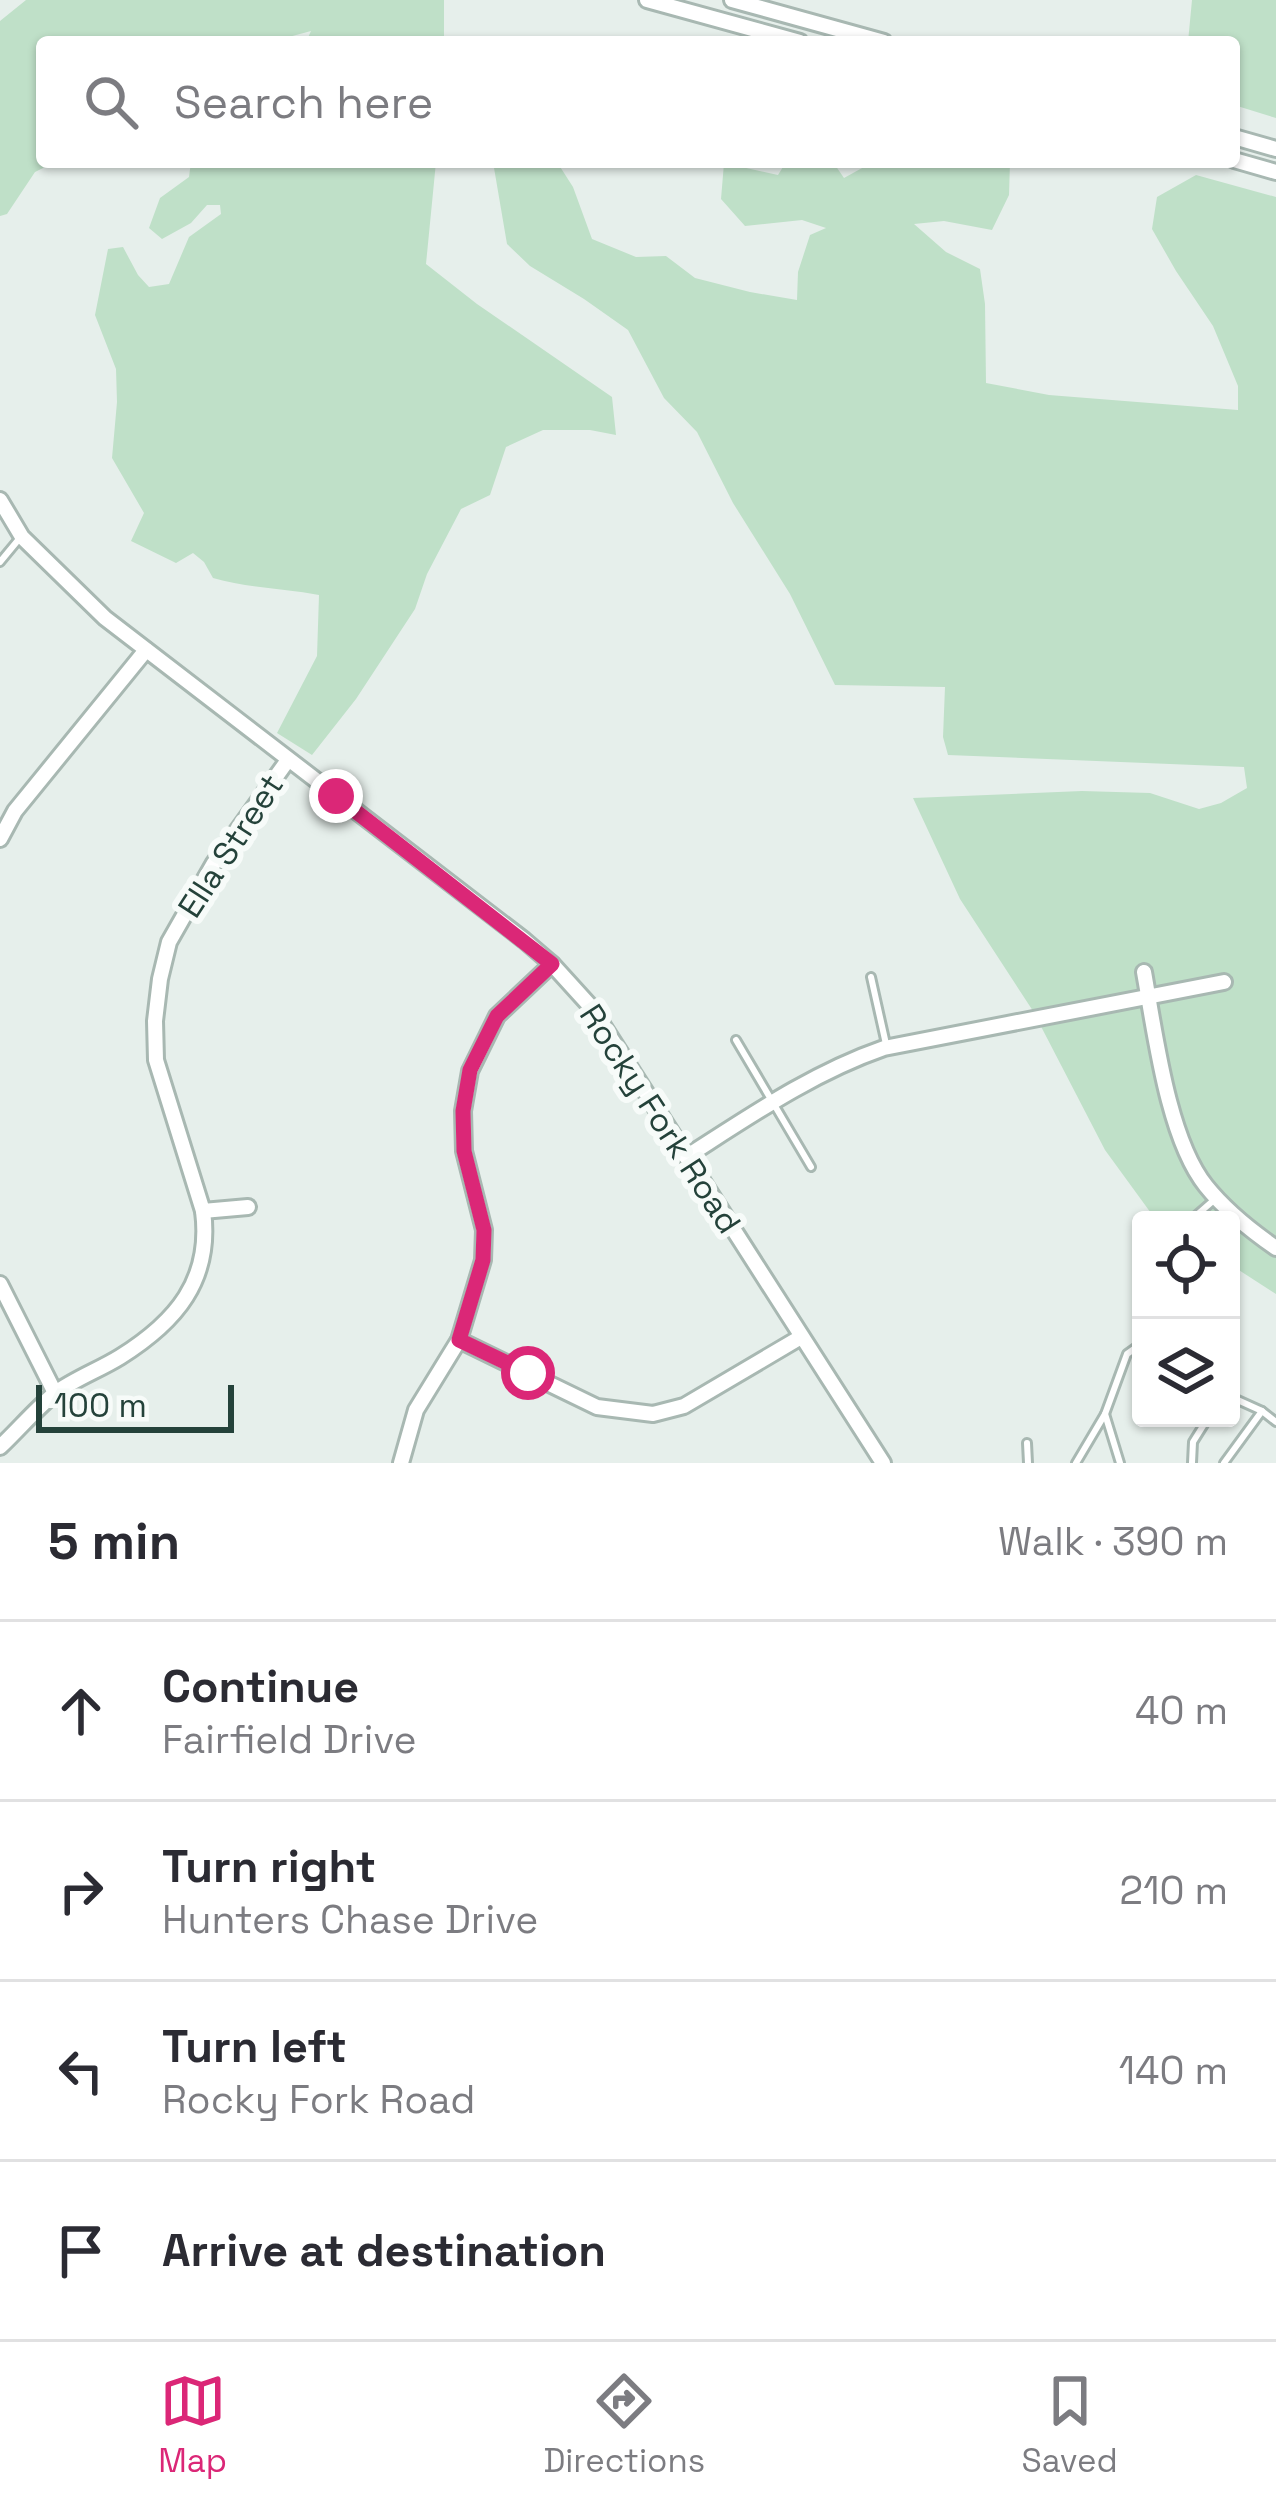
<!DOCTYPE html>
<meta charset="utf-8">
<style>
:root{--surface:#fff;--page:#f7f7f7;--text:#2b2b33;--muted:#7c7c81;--line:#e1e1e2;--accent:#db2777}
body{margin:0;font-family:"Space Grotesk",sans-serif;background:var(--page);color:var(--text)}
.controls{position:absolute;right:36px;bottom:36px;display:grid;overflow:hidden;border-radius:12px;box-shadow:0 3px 9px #0004}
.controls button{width:108px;height:108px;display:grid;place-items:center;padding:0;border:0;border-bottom:3px solid var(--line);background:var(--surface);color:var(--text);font:60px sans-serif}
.scale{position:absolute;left:36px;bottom:30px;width:198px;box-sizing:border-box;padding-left:12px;border:6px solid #24423a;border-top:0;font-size:33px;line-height:42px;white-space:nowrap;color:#24423a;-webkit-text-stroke:9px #f7fbf9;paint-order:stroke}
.stop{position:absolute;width:36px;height:36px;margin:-27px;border:9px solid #db2777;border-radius:50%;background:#fff}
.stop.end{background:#db2777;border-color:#fff;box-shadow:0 3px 12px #0008}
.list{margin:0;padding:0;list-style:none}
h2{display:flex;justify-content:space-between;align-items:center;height:156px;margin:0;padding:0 48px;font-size:51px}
h2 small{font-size:39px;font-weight:400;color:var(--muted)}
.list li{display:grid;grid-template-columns:78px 1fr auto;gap:36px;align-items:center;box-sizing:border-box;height:180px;padding:0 48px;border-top:3px solid var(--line)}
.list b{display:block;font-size:45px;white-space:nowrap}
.list p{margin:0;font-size:39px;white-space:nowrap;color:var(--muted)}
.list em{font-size:39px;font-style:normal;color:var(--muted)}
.icon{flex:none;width:66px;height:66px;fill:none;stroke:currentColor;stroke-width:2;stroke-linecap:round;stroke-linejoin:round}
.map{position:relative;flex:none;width:1276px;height:1463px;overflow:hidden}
.search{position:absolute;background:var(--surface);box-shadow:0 3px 9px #0004;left:36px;right:36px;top:36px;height:132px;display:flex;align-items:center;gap:30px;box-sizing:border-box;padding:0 42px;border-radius:12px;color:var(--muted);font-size:45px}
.sheet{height:876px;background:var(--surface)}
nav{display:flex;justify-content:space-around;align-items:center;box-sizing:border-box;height:168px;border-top:3px solid var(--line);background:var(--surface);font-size:33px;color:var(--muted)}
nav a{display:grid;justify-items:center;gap:6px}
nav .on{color:var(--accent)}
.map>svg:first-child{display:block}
.green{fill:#bfe0c8}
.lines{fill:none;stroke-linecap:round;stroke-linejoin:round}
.service-casing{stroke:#a8b8b2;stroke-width:12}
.minor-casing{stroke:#a8b8b2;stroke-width:20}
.service{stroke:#fff;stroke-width:6}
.minor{stroke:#fff;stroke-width:14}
.route{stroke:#db2777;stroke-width:15}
.labels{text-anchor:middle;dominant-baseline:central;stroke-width:12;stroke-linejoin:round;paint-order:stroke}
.street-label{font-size:33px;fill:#24423a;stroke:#f7fbf9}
</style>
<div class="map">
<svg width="1276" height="1463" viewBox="0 0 1276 1463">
<rect width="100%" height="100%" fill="#e6efeb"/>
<g class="green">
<polygon points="26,0 444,0 444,42 306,42 311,31 285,38 283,42 42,42 42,162 55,162 35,172 7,214 0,216 0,21"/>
<polygon points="1192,0 1276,0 1276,118 1234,105 1234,42 1188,42"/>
<path d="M191 162H436L426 264 477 304 612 397 616 435 590 430H543L506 447 490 495 461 509 427 574 415 609 356 699 312 755 277 733 317 656 319 595C284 588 247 588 213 578L204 562 193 553 176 563 131 541 144 513 112 458 117 402 116 369 95 315 108 249 123 247 138 275 149 287 169 284 189 237 221 214 220 205H207L191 223 162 239 149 228 160 198 189 177Z"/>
<polygon points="493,162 557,162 573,187 592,239 636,257 666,256 695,278 750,292 797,300 798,272 810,235 826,228 802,220 745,226 721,199 724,163 778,175 786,162 833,162 844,178 873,162 1010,162 1009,195 992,230 944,221 914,224 946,252 980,269 985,304 986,383 1049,395 1238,410 1238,386 1213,326 1176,271 1152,229 1157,197 1196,175 1276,197 1276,1294 1231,1265 1231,1220 1156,1220 1105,1150 1033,1011 960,899 913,798 1082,791 1150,793 1199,809 1221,803 1247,788 1244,767 948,755 943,737 945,687 835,685 790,594 733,503 697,432 664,398 628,330 584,299 530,266 507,244"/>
</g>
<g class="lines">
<g class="service-casing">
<g id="service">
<polyline points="0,562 19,539"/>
<polyline points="871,977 886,1044"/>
<polyline points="736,1040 811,1167"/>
<polyline points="1191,1220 1214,1200"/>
<polyline points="1231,1397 1262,1411 1276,1422"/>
<polyline points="1105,1414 1120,1463"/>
<polyline points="1027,1443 1028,1463"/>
<polyline points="1076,1463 1105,1414 1127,1354 1141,1344"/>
<polyline points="1192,1463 1193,1442 1208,1418"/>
<polyline points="1224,1463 1262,1411"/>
</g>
</g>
<g class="minor-casing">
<g id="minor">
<polyline points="647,0 800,42"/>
<polyline points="732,0 884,42"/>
<polyline points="1234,137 1276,149"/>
<polyline points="1234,160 1276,172"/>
<polyline points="0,500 22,537 105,618 524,940 552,964 591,1007 883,1463"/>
<polyline points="0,839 15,811 146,650"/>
<path d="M1144 972C1155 1033 1168 1139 1206 1186 1226 1211 1250 1230 1276 1248"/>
<path d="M686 1157C750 1116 812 1073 884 1048L1224 982"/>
<polyline points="203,1211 248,1207"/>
<polyline points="0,1284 55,1393"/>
<polyline points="459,1340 597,1407 653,1414 684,1406 801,1337"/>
<path d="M0 1447C18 1430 35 1410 54 1394 74 1379 99 1370 120 1357 176 1322 212 1280 203 1211L156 1060 155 1021 160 979 169 942 214 863 288 760"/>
<polyline points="401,1463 416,1410 459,1340 483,1260 484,1230 464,1151 463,1111 470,1071 497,1016 552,964"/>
</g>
</g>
<use href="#service" class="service"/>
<use href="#minor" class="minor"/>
</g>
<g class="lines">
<polyline class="route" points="336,796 552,964 497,1016 470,1070 463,1111 464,1151 484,1230 483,1260 459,1340 528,1373"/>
</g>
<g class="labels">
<g class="street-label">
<text transform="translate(231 846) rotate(-57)">Ella Street</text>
<text transform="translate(660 1119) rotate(57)">Rocky Fork Road</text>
</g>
</g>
</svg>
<div class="controls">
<button><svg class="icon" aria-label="locate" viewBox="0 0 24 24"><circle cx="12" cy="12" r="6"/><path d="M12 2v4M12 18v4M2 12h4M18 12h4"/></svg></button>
<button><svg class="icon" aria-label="layers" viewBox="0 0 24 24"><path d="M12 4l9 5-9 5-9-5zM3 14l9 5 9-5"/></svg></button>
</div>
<div class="scale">100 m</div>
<div class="stop" style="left:528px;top:1373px"></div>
<div class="stop end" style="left:336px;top:796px"></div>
<div class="search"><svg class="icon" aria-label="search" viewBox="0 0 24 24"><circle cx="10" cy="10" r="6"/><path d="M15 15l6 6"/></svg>Search here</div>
</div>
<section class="sheet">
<h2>5 min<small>Walk · 390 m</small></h2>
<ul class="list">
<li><svg class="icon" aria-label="ahead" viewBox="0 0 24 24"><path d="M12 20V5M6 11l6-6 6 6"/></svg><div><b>Continue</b><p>Fairfield Drive</p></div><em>40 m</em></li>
<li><svg class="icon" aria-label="right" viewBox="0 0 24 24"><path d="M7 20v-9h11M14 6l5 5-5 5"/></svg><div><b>Turn right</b><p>Hunters Chase Drive</p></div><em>210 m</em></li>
<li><svg class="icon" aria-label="left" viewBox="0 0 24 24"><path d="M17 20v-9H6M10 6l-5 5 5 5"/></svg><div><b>Turn left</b><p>Rocky Fork Road</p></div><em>140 m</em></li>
<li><svg class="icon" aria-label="arrive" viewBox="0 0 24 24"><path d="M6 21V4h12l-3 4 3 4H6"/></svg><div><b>Arrive at destination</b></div></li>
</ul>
</section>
<nav>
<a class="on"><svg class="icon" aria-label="map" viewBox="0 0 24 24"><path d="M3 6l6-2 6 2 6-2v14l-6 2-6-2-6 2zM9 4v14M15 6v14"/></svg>Map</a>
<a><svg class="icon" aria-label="directions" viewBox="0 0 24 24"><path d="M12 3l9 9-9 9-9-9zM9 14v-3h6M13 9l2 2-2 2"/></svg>Directions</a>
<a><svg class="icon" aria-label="saved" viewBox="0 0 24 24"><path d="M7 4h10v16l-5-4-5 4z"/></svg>Saved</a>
</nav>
